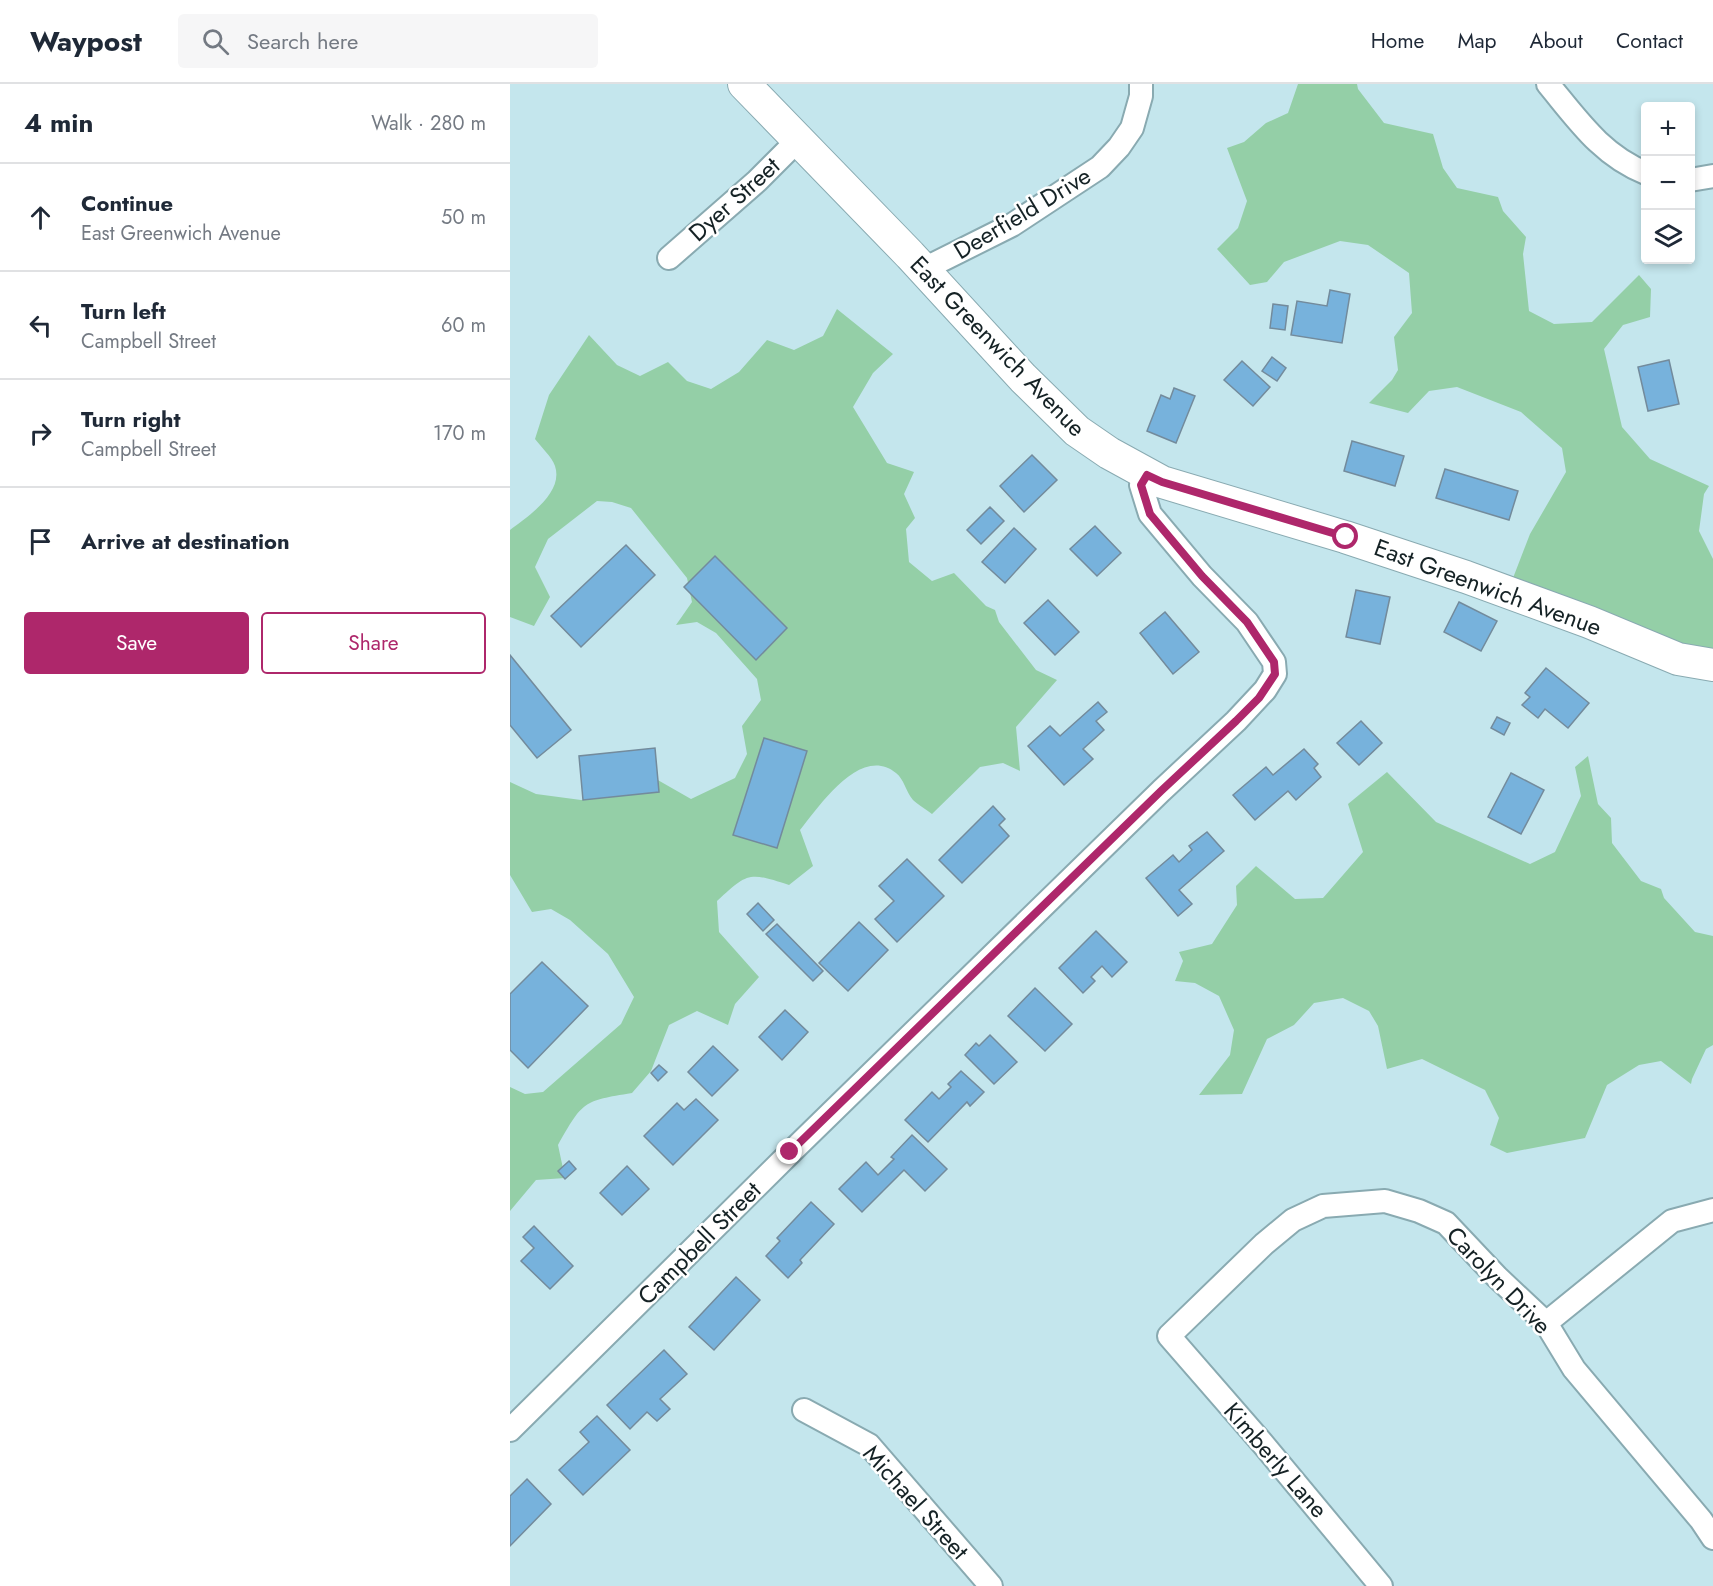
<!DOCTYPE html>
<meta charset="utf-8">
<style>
:root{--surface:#fff;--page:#f6f6f7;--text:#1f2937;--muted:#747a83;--line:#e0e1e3;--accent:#ae276b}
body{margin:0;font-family:Jost,sans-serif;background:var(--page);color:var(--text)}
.controls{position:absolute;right:18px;top:18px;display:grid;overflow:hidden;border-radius:6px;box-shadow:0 3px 9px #0003}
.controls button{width:54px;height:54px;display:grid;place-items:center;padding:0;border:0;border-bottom:2px solid var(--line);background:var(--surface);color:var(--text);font:30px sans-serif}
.stop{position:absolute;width:18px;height:18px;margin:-14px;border:4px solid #ae276b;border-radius:50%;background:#fff}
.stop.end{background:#ae276b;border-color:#fff;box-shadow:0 2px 6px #0008}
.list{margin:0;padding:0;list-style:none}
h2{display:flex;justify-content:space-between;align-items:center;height:78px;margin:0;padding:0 24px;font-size:26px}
h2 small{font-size:20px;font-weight:400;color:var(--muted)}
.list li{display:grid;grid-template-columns:39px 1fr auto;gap:18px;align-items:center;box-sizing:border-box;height:108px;padding:0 24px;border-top:2px solid var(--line)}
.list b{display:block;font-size:22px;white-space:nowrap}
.list p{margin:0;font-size:20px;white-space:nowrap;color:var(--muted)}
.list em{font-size:20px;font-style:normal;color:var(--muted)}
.actions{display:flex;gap:12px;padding:18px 24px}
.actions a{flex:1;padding:14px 0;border:2px solid var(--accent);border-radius:6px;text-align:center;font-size:21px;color:var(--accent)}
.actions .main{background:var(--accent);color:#fff}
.icon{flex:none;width:33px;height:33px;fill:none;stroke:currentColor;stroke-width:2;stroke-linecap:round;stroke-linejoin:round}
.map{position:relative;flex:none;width:1203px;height:1502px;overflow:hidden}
header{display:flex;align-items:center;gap:36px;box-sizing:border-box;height:84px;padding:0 30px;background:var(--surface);border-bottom:2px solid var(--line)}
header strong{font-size:28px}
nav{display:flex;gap:33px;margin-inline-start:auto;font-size:21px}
.search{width:420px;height:54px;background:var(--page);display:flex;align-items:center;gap:15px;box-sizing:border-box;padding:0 21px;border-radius:6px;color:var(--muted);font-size:22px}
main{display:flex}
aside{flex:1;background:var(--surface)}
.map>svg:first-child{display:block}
.green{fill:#94cfa7}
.building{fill:#77b2dc;stroke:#738b9c;stroke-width:1.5}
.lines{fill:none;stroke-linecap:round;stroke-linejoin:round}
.street-casing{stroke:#89aab1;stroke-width:26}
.secondary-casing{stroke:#89aab1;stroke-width:34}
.street{stroke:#fff;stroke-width:22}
.secondary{stroke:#fff;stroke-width:32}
.route{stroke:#ae276b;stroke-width:8}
.labels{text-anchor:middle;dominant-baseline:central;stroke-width:5;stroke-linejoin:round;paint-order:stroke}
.street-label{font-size:24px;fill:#152225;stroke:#fff}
</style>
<header>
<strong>Waypost</strong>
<div class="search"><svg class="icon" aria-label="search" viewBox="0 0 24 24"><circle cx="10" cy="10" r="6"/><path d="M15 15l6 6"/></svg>Search here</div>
<nav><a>Home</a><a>Map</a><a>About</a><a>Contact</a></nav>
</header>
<main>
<aside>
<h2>4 min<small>Walk · 280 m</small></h2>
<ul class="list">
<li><svg class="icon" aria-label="ahead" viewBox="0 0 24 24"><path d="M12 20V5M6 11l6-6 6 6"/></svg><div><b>Continue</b><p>East Greenwich Avenue</p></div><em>50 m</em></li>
<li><svg class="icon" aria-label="left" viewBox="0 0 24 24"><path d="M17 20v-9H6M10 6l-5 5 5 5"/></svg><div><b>Turn left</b><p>Campbell Street</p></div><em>60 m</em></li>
<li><svg class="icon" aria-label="right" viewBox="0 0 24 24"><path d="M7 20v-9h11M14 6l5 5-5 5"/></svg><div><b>Turn right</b><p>Campbell Street</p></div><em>170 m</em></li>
<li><svg class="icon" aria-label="arrive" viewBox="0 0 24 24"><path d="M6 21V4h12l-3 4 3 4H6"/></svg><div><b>Arrive at destination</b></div></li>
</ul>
<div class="actions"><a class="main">Save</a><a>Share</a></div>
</aside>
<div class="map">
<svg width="1203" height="1502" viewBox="0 0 1203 1502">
<rect width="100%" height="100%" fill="#c4e6ed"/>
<g class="green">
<polygon points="788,0 847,0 848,5 874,39 923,50 933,84 947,104 988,113 993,127 1016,153 1013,170 1019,227 1044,240 1082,238 1129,191 1141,205 1140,233 1113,241 1094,265 1112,343 1140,375 1199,402 1194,410 1189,447 1203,475 1203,582 998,507 1020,450 1056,388 1052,364 1011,328 947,303 919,307 898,329 859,319 882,296 888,286 884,253 902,229 899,189 858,161 830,157 774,178 757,198 740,201 707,165 728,144 737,117 717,64 734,58 756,39 778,29"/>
<path d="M327 225 383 270 363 289 343 323 377 379 404 388 394 410 405 434 396 445 399 478 422 497 444 489 476 522 485 526 489 538 526 586 547 596 506 643 510 687 493 679 470 683 422 730C416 725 408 721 403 716 396 708 394 695 386 689 350 660 309 723 290 746L303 782 279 801C239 788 238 788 207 817L209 848 249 893 225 920 218 941 187 927 159 941 141 987 122 1009C73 1017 73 1017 48 1061L55 1094 26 1096 0 1127V1003L15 1010 33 1008 111 940 124 913 98 870 60 836 41 825 22 828 0 791V698L26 710 71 716 112 710 146 695 181 715 225 694 237 670 232 642 251 616 247 595 206 549 187 538 166 541 182 518 177 494 121 424 102 418 87 417 38 455 25 483 40 513 24 542 0 533V446C17 433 54 409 45 382 42 373 31 363 25 355L39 311 79 251 107 281 130 292 158 278 177 297 201 305 229 288 257 256 284 266 313 252Z"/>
<polygon points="1078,672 1088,720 1101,734 1102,759 1131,797 1151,805 1154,814 1185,848 1203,852 1203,961 1196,965 1182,995 1181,1000 1151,977 1129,981 1097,1001 1075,1054 997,1069 980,1061 989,1034 975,1006 912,975 877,985 868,942 859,927 833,914 804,919 784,941 757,955 732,1010 689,1011 720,971 724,946 709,912 685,899 665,897 673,877 669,868 702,860 727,821 726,802 746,782 785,815 813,814 853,768 838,720 877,688 926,738 1020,780 1045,768 1071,712 1065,683"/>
</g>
<g class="building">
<polygon points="820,206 840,210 832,259 781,251 787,217 817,222"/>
<polygon points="763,220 778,222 775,246 760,244"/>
<polygon points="762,273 776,284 767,297 752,287"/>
<polygon points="1159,276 1169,320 1138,327 1128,283"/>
<polygon points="732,277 760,303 743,322 714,296"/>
<polygon points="664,304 685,312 666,359 637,347 651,311 660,315"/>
<polygon points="842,357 894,372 885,402 834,387"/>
<polygon points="522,371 547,396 514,428 490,402"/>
<polygon points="935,385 1008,407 999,436 926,414"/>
<polygon points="480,423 494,437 471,460 457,446"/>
<polygon points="585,442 611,469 587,492 560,465"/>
<polygon points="504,444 526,465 495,499 472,478"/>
<polygon points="116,461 145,491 71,563 41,532"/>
<polygon points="205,472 277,544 246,576 174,503"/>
<polygon points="846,506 880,513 870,560 836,553"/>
<polygon points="538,516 569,548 545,571 514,539"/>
<polygon points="949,518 987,537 971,567 934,548"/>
<polygon points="655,528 689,568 663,590 630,549"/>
<polygon points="0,571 61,646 27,674 0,641"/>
<polygon points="1036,584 1079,619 1058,644 1035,625 1028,634 1012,621 1020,613 1015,609"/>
<polygon points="588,618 597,628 586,637 594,646 573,665 583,675 554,701 518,662 540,642 550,652"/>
<polygon points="987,633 1000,639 994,651 981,644"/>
<polygon points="851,637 872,659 849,681 827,659"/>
<polygon points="254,654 297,667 267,764 223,751"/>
<polygon points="145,664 149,708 73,716 69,672"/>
<polygon points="794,665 808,680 804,684 811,693 786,716 778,707 745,736 723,711 756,683 763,691"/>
<polygon points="1001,689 1034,706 1011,750 978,733"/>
<polygon points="483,722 495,735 489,741 499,752 452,799 429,776"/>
<polygon points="697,748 714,767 669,806 682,820 668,832 636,794 663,771 669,778 682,766 679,762"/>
<polygon points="397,775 434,812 387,858 365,835 384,817 369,802"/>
<polygon points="248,819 264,836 253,847 237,830"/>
<polygon points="349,838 378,866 338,907 309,879"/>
<polygon points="267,840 313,887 303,897 256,850"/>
<polygon points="586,847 617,878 602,893 592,882 581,893 585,897 573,909 549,884"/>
<polygon points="32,878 78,922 18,984 0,966 0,910"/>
<polygon points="525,904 562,940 535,967 498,932"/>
<polygon points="275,926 298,948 272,976 249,953"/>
<polygon points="480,951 507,978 484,1000 455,971 466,959 469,962"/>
<polygon points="203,962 228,986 202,1012 178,988"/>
<polygon points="149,981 157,988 148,997 141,989"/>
<polygon points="451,987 474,1008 460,1022 457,1018 418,1058 395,1036 422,1008 429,1015 441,1003 438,1000"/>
<polygon points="186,1015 208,1036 163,1081 134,1052 167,1019 174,1026"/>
<polygon points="402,1051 437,1085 415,1107 394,1086 352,1128 329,1105 356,1078 368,1091 384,1075 381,1073"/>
<polygon points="59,1077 66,1085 55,1095 48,1087"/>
<polygon points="117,1082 139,1105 112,1131 90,1109"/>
<polygon points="301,1118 324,1140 290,1176 292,1179 278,1194 256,1172 270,1157 267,1154"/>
<polygon points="24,1142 63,1182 40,1205 11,1177 24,1164 13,1153"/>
<polygon points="226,1193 250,1216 204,1266 179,1243"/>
<polygon points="154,1266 177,1290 150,1315 160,1325 147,1337 137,1328 120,1345 97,1321"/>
<polygon points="87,1332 120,1366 73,1411 49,1386 79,1358 70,1348"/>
<polygon points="17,1395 41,1420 0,1462 0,1412"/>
</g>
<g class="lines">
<g class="street-casing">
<g id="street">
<path d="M1038 0C1067 35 1092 72 1136 89"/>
<polyline points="1180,96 1203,92"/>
<polyline points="159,174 247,97 288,56"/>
<polyline points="412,186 502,141 590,83 609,63 622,44 631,12 631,0"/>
<polyline points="1036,1239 1162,1137 1203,1126"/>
<polyline points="294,1326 359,1361 481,1502"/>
<polyline points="0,1346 280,1069 651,707 726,637 755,606 765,590 764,578 737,538 692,492 640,430 631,401 637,391"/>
<polyline points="871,1502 753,1360 659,1252 754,1160 783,1136 813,1122 875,1117 909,1127 936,1139 987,1193 1036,1239 1064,1285 1191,1436 1203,1454"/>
</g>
</g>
<g class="secondary-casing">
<polyline id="secondary" points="234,0 400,171 513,294 567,347 599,369 652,398 835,453 956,493 1079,538 1168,575 1203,581"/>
</g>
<use href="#street" class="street"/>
<use href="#secondary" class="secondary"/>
</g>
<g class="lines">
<polyline class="route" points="280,1068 651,707 726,637 749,614 765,590 764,578 737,538 692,492 640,430 631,401 637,391 652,398 836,453"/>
</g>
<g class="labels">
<g class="street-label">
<text transform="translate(224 115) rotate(-42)">Dyer Street</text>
<text transform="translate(512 129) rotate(-31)">Deerfield Drive</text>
<text transform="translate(488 262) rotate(46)">East Greenwich Avenue</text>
<text transform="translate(978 503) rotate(20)">East Greenwich Avenue</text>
<text transform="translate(189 1159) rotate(-45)">Campbell Street</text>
<text transform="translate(989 1196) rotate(46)">Carolyn Drive</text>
<text transform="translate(766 1376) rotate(49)">Kimberly Lane</text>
<text transform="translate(406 1418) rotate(48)">Michael Street</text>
</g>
</g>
</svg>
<div class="controls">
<button>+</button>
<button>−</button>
<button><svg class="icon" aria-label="layers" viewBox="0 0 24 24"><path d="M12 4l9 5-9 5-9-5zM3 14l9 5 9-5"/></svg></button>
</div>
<div class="stop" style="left:836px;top:453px"></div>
<div class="stop end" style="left:280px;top:1068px"></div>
</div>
</main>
